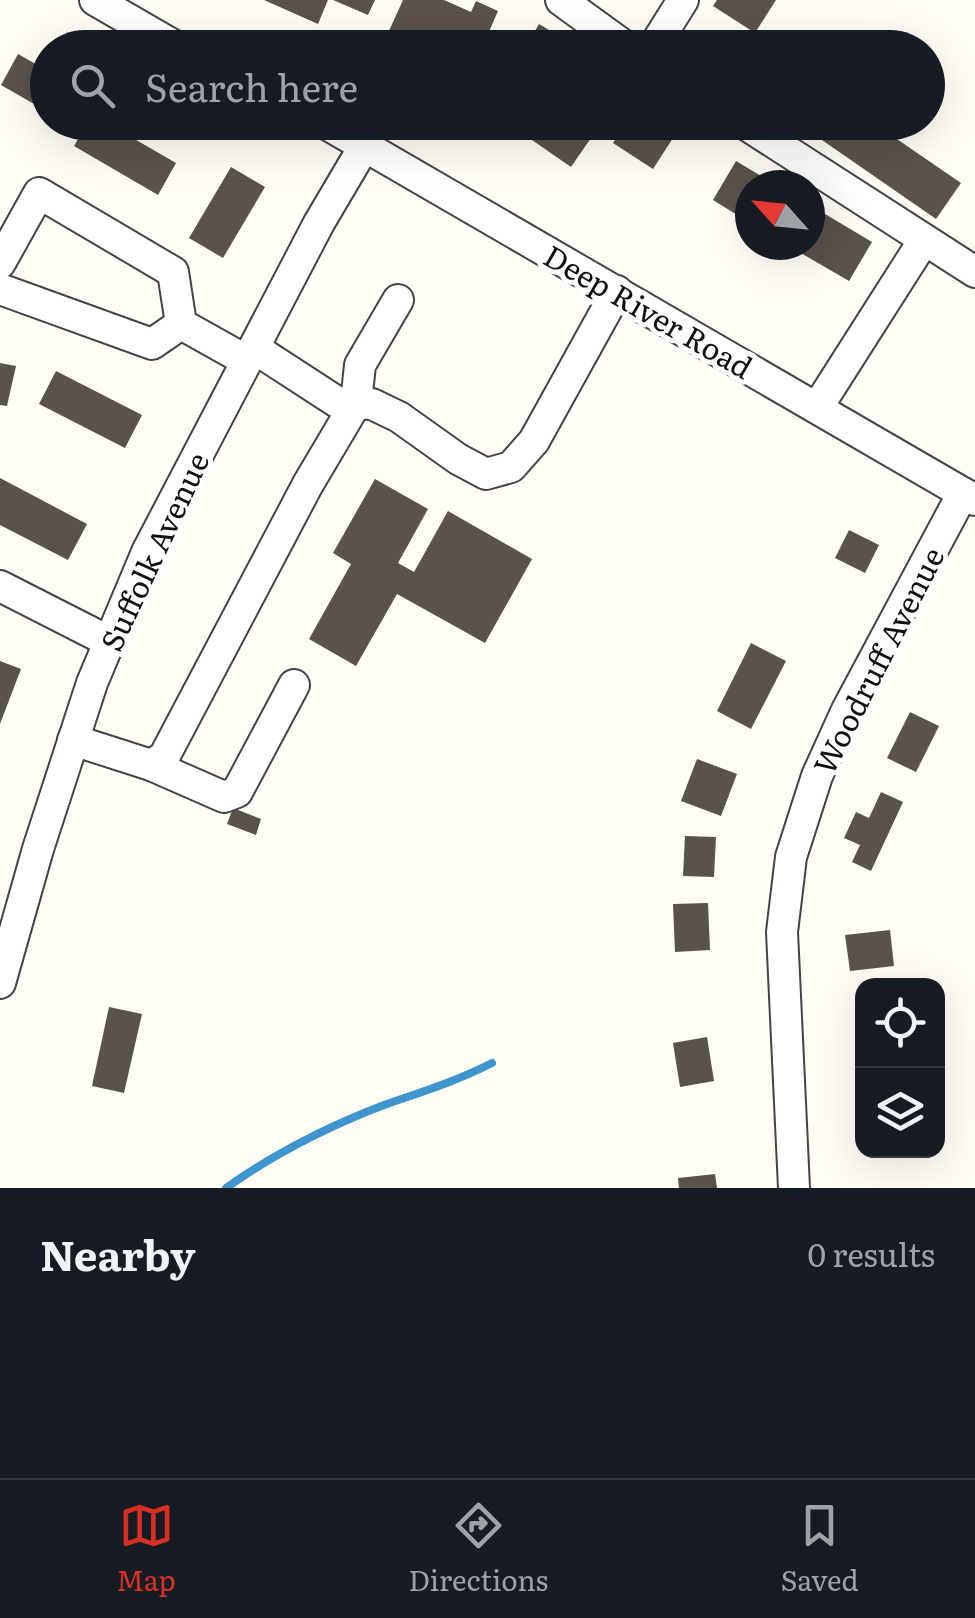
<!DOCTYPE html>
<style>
:root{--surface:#171b24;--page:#242831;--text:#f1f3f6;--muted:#9ea1a6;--line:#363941;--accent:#d93025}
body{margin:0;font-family:Literata,serif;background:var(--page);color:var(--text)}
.controls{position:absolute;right:30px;bottom:30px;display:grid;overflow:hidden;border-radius:20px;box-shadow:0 10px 40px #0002}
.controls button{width:90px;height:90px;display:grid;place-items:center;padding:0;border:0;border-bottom:2px solid var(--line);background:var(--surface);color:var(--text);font:50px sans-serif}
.compass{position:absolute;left:735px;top:170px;width:90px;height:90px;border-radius:50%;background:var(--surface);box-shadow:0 10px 40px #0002;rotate:297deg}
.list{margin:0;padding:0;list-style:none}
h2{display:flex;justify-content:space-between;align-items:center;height:130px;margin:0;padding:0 40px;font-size:42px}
h2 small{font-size:32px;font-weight:400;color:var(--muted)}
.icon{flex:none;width:55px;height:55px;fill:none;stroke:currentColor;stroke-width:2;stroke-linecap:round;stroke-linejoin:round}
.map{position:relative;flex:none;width:975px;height:1188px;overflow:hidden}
.search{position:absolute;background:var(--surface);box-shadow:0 10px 40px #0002;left:30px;right:30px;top:30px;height:110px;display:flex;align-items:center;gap:25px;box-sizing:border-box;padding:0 35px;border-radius:55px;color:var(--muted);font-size:38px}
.sheet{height:290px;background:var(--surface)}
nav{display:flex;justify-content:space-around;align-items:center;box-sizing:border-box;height:140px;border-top:2px solid var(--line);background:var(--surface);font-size:28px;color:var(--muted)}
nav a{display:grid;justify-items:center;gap:5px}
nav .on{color:var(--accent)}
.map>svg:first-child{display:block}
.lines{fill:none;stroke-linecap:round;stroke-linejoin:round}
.stream{stroke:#3f96cf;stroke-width:8}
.building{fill:#5a524d}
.minor-casing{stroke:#444;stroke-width:34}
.minor{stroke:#fff;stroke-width:30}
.labels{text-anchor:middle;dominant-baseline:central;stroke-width:10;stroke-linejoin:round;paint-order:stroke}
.street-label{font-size:30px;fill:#111;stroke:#fff}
</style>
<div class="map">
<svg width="975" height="1188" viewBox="0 0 975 1188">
<rect width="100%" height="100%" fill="#fffdf5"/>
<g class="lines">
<path class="stream" d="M226 1188C274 1154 329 1126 384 1105 421 1092 457 1081 492 1063"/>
</g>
<g class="building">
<polygon points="264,0 328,0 318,24"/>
<polygon points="333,0 375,0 368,15"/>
<polygon points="403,0 444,0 471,12 476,1 498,11 482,48 422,48 388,33"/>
<polygon points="717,0 776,0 755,33 713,6"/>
<polygon points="539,24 571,43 568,48 525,48"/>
<polygon points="18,54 48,71 48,112 1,85"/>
<polygon points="66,122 105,122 176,163 158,195 74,146 82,132"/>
<polygon points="544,122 602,122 571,167 532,140"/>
<polygon points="626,122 657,122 654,126 673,138 653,169 613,143"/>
<polygon points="796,122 872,122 961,183 936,219"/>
<polygon points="736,161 776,185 750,185 750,223 713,200"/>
<polygon points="231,167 265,187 223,258 189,238"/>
<polygon points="810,205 872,242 849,281 787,245 810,245"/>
<polygon points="0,363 16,366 7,406 0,405"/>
<polygon points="56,371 142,415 125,448 39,404"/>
<polygon points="0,478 87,524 68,560 0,525"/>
<polygon points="375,479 428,509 398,563 414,572 448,511 532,559 485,643 397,594 356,666 309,639 351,564 333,553"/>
<polygon points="849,530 879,545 865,573 835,558"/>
<polygon points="751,643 786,661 751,729 717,711"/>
<polygon points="0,661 21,669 0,724"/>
<polygon points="910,712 939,726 916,772 887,758"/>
<polygon points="697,759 737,774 721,816 681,801"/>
<polygon points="881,792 903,802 871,871 852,862 860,845 844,838 856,812 869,818"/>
<polygon points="233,808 261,819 256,835 227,824"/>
<polygon points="685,836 716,837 714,877 683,876"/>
<polygon points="708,903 710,950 675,952 673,904"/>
<polygon points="890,930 894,966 850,971 845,935"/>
<polygon points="109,1007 142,1014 124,1093 92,1086"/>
<polygon points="707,1037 714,1081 680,1087 673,1043"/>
<polygon points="715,1174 717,1188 679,1188 678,1178"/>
</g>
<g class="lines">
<g class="minor-casing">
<g id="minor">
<polyline points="95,0 178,48"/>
<polyline points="561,0 627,48"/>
<polyline points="653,48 683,0"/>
<polyline points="323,122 975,500"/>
<polyline points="742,122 975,272"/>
<polyline points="0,263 39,193 173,272 181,324"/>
<polyline points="0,289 152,344 181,324"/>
<polyline points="181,324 247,361"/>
<polyline points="254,348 337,402 372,404 399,417 458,459 486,474 511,467 534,441 617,291"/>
<polyline points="817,408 924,240"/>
<polyline points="0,586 110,642"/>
<polyline points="73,740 151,765 164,757 308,484 356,403 360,365 398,300"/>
<polyline points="151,765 224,797 237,792 294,685"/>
<polyline points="0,983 38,849 92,683 147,552 319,223 365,145"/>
<polyline points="794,1188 782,932 791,857 817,776 847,710 963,493"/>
</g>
</g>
<use href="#minor" class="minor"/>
</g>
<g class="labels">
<g class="street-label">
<text transform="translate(649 310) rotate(30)">Deep River Road</text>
<text transform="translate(153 551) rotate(-65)">Suffolk Avenue</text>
<text transform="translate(877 660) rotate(-63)">Woodruff Avenue</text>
</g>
</g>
</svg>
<div class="controls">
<button><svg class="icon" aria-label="locate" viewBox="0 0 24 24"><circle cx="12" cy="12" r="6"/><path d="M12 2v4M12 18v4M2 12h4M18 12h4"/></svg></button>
<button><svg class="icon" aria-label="layers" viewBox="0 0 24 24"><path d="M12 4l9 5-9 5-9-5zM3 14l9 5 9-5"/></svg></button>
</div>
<svg class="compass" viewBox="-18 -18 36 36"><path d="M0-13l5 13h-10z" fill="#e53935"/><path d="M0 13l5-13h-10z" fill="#9ea1a6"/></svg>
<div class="search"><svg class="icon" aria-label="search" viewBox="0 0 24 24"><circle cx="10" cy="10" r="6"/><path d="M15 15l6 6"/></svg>Search here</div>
</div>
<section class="sheet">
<h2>Nearby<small>0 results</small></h2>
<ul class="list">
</ul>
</section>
<nav>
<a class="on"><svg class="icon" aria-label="map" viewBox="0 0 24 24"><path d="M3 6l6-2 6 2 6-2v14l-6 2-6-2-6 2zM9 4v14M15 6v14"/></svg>Map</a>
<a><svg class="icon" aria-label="directions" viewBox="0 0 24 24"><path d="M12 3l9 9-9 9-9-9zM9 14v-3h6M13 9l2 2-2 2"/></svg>Directions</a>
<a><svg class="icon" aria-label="saved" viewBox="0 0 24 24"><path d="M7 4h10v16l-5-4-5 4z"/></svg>Saved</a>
</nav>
